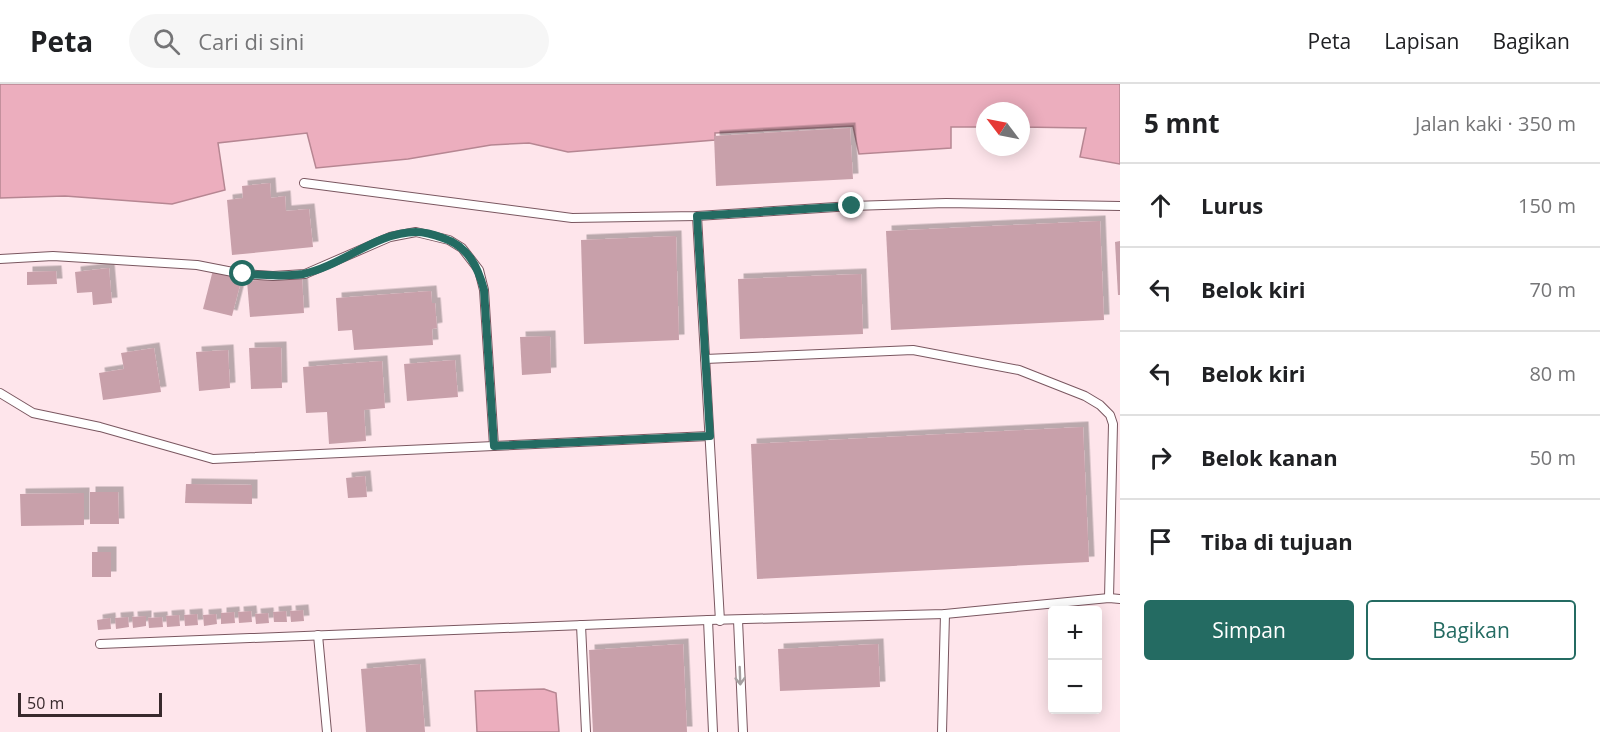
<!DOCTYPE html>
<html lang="id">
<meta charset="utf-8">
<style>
:root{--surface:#fff;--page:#f6f6f6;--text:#202124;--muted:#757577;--line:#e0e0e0;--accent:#246b62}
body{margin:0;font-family:"Open Sans",sans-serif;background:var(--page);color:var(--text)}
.controls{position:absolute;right:18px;bottom:18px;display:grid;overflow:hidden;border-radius:6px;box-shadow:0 3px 15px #0003}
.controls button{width:54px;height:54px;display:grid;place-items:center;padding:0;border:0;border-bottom:2px solid var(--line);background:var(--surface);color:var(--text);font:30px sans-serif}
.compass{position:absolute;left:976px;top:18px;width:54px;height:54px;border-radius:50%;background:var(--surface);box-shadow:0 3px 15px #0003;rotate:302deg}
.scale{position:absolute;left:18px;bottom:15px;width:144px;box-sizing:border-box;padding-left:6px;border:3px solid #38292c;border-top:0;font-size:16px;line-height:21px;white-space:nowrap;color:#38292c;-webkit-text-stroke:4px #fee5eb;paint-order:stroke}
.stop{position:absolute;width:18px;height:18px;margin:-14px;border:4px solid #246b62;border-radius:50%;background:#fff}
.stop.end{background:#246b62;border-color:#fff;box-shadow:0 2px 6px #0008}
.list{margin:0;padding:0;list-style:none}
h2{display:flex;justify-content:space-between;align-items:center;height:78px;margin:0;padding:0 24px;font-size:26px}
h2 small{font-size:20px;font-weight:400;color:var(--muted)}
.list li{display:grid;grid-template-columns:39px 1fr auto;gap:18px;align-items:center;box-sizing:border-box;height:84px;padding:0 24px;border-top:2px solid var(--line)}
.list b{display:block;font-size:22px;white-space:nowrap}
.list em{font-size:20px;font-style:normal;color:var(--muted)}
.actions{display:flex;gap:12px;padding:18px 24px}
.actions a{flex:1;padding:14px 0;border:2px solid var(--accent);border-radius:6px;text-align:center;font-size:21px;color:var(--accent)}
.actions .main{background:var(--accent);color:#fff}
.icon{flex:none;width:33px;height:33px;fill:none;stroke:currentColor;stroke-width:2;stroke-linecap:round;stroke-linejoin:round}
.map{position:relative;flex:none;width:1120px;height:648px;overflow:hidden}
header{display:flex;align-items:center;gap:36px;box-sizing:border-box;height:84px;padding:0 30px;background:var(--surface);border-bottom:2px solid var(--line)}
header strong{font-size:28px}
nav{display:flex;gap:33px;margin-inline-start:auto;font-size:21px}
.search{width:420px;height:54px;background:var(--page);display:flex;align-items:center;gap:15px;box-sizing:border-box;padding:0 21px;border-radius:33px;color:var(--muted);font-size:22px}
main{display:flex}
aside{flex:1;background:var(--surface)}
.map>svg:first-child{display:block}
.water{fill:#ecaebe;stroke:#b68692;stroke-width:1.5}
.building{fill:#c8a0aa;filter:url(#shadow)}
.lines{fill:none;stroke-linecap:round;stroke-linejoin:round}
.lane-casing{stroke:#7a5760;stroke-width:10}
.lane{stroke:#fff;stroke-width:8}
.oneway{stroke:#a59fa0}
.route{stroke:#246b62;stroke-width:8}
</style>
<header>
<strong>Peta</strong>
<div class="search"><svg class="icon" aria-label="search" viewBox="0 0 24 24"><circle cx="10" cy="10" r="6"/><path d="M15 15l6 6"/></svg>Cari di sini</div>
<nav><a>Peta</a><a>Lapisan</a><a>Bagikan</a></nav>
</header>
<main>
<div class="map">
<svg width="1120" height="648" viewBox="0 0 1120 648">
<defs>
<filter id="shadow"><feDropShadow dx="5.5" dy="-5.5" stdDeviation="0" flood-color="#0004"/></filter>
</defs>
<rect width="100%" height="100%" fill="#fee5eb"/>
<g class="water">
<polygon points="0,0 1120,0 1120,80 1080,73 1086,44 1021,43 1021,27 985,27 985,43 951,43 951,64 859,70 853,42 715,49 715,56 568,68 529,59 491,61 408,75 316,84 307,49 218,59 225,106 172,120 65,112 0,114"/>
<polygon points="544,605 556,609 559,648 477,648 475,607"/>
</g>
<g class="building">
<polygon points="850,44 853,95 716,102 714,52"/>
<polygon points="270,99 271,114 285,112 286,127 309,125 313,163 232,171 227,116 243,114 242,102"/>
<polygon points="1100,137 1104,236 891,246 886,147"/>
<polygon points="676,152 679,256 584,260 581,156"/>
<polygon points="1120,157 1120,211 1118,211 1115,158"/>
<polygon points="109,184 112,219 93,221 92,208 77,209 75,188"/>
<polygon points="213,186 242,193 232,232 203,225"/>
<polygon points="56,187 57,200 27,201 27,188"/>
<polygon points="861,190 863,250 740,255 738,195"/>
<polygon points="302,193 304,229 250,233 247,197"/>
<polygon points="431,207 432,219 435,219 437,244 432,245 433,261 354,266 352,246 338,247 336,214"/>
<polygon points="550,252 551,289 522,291 520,253"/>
<polygon points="281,263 282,304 251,305 249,264"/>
<polygon points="154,264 161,308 103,316 99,289 124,285 121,269"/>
<polygon points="228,266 230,304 199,307 196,268"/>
<polygon points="455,276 458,313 407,317 404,280"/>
<polygon points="382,277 385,324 364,326 366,357 329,360 327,328 306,329 303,283"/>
<polygon points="1083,343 1089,478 757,495 751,360"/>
<polygon points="365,392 367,413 348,414 346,394"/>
<polygon points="186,400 252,401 252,420 185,419"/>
<polygon points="90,408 118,408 119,440 90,440"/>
<polygon points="84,409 84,441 21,442 20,410"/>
<rect x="92" y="468" width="19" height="25"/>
<polygon points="303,526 304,537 291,538 290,527"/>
<polygon points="251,527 252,538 239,539 238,528"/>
<polygon points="286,527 287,538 274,538 273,528"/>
<polygon points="234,528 235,539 221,540 221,529"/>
<polygon points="268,529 269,539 256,540 255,530"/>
<polygon points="197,530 198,541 185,542 184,531"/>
<polygon points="216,530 217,540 204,542 203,531"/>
<polygon points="179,531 180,542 167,543 166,532"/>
<polygon points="146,532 146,542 133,544 132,533"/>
<polygon points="128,533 129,543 116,545 115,534"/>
<polygon points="162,533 163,543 149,544 148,534"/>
<polygon points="110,534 111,545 98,546 97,536"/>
<polygon points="683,560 687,648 593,648 589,566"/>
<polygon points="878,560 880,603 780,607 778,565"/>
<polygon points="420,580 425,648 366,648 361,585"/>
</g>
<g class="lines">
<g class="lane-casing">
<g id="lane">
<polyline points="304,99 572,134 697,132 852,122 946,119 1120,122"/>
<polyline points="697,132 720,537"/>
<polyline points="0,175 53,172 197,181 243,190 273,192 305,190 390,153 416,148 449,156 462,164 479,186 484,206 494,362"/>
<polyline points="705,275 913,266 1019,286 1085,312 1100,321 1110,331 1113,340 1109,514"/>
<polyline points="0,309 33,329 100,343 213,375 709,352"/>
<polyline points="708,536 713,648"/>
<polyline points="738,536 743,648"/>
<polyline points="581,541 586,648"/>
<polyline points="318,551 327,648"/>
<polyline points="100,560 708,536 945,530 1109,514 1120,515"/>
<polyline points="942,648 945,530"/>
</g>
</g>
<use href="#lane" class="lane"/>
</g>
<defs><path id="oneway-shaft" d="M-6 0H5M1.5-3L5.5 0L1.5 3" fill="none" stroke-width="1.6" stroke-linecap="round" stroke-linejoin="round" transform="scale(1.5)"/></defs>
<use class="oneway" href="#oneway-shaft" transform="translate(740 592) rotate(88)"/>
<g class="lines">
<path class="route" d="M243 190C263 191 283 193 303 190 342 182 376 148 416 148 425 148 435 151 443 154 468 162 478 183 484 206L494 362 710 352 697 132 852 122"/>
</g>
</svg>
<div class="controls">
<button>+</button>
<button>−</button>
</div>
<svg class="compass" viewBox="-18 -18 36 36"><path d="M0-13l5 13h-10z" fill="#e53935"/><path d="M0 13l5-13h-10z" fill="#757577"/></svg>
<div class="scale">50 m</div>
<div class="stop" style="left:243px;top:190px"></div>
<div class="stop end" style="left:852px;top:122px"></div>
</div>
<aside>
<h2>5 mnt<small>Jalan kaki · 350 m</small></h2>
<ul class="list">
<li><svg class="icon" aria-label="ahead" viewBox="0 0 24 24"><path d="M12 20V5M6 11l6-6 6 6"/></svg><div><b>Lurus</b></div><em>150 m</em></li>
<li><svg class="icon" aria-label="left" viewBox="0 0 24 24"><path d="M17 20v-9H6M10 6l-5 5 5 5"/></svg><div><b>Belok kiri</b></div><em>70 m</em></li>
<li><svg class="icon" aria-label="left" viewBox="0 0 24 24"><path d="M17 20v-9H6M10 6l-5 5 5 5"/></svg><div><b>Belok kiri</b></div><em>80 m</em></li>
<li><svg class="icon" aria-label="right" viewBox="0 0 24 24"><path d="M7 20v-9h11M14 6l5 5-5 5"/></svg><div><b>Belok kanan</b></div><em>50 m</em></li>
<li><svg class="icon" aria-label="arrive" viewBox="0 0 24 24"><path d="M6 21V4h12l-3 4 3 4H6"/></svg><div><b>Tiba di tujuan</b></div></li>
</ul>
<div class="actions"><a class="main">Simpan</a><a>Bagikan</a></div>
</aside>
</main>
